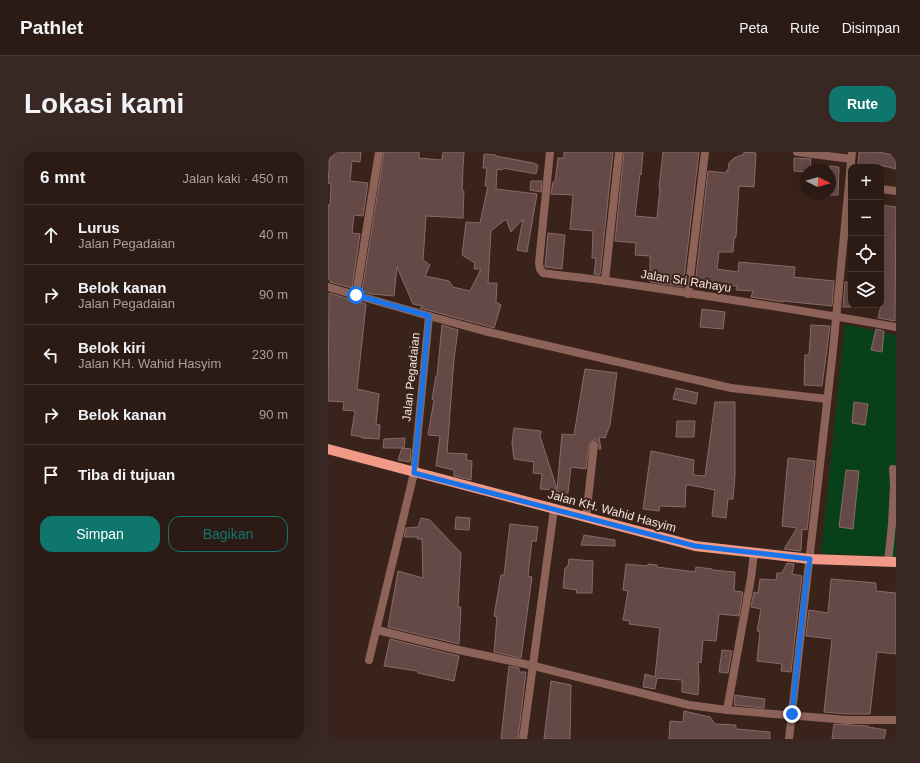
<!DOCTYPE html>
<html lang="id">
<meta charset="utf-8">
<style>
:root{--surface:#2c1a14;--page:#382722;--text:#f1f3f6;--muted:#a6a1a0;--line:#483834;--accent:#0f766e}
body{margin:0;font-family:Helvetica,sans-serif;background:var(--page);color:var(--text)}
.controls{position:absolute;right:12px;top:12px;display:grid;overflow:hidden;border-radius:8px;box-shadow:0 4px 16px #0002}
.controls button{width:36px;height:36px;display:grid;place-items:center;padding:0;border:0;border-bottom:1px solid var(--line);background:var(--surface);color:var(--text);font:20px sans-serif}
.compass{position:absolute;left:472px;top:12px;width:36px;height:36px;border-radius:50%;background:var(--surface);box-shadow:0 4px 16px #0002;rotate:95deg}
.stop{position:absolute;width:12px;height:12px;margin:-9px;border:3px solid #1a73e8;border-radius:50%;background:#fff}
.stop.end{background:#1a73e8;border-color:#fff;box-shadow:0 1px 4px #0008}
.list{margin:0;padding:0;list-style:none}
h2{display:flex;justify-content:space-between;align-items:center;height:52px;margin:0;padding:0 16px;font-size:17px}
h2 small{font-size:13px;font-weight:400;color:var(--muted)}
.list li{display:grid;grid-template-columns:26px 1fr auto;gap:12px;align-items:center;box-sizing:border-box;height:60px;padding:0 16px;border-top:1px solid var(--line)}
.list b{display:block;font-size:15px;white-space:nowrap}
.list p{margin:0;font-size:13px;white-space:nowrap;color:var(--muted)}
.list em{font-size:13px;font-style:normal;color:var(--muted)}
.actions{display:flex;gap:8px;padding:12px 16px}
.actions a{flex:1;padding:9px 0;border:1px solid var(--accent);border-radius:12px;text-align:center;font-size:14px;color:var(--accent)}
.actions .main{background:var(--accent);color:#fff}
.icon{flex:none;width:22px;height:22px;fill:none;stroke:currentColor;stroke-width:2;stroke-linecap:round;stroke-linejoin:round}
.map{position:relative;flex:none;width:568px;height:587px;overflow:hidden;border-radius:12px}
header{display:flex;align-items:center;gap:24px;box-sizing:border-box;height:56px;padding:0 20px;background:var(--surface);border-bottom:1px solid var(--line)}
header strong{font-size:19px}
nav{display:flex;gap:22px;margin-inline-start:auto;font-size:14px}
.intro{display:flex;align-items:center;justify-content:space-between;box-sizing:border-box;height:96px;padding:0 24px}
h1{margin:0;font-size:28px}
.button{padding:10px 18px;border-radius:12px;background:var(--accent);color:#fff;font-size:14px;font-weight:700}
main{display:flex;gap:24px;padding:0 24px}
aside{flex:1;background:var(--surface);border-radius:12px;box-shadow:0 4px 16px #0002}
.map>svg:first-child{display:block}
.green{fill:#084119}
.building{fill:#654946;stroke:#886b67}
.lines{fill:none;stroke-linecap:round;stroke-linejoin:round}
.street{stroke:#8d6359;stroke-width:8}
.primary{stroke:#f09a87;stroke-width:10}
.route{stroke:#1a73e8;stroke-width:5}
.labels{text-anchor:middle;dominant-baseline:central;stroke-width:4;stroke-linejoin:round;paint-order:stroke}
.street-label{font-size:12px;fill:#f4e4de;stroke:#3a231a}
</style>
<header>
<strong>Pathlet</strong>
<nav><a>Peta</a><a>Rute</a><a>Disimpan</a></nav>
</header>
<div class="intro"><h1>Lokasi kami</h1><a class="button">Rute</a></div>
<main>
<aside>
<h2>6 mnt<small>Jalan kaki · 450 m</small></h2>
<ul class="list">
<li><svg class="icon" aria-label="ahead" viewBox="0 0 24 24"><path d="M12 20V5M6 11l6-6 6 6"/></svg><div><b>Lurus</b><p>Jalan Pegadaian</p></div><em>40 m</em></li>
<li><svg class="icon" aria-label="right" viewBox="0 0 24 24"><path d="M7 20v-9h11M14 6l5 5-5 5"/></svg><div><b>Belok kanan</b><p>Jalan Pegadaian</p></div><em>90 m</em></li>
<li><svg class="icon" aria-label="left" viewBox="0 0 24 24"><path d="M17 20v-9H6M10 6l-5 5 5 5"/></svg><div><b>Belok kiri</b><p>Jalan KH. Wahid Hasyim</p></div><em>230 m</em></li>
<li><svg class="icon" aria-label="right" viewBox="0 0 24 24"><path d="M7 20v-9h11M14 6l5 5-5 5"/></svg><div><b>Belok kanan</b></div><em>90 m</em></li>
<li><svg class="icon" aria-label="arrive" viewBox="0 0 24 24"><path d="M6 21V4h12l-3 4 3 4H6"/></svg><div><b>Tiba di tujuan</b></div></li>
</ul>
<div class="actions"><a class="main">Simpan</a><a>Bagikan</a></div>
</aside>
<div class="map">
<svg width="568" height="587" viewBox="0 0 568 587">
<rect width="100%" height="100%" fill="#3a231a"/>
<polygon class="green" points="517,172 568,183 568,405 493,402"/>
<g class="building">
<polygon points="6,0 33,0 32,10 24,9 22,29 40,31 35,64 26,63 24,81 32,82 24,136 2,130 2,127 0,127 0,53 2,53 3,32 0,31 1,17 1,8 5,5"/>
<polygon points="56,0 91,0 91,6 114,8 115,0 136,0 135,16 134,38 136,39 135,66 98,64 95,108 102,113 97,124 121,129 125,135 142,139 153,117 146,117 147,111 134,103 138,70 152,71 160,34 157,34 159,16 155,16 156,2 168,3 168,4 205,11 210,13 208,22 175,16 174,18 169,17 168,37 209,42 199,100 189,98 195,67 183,80 178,67 163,79 160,131 169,131 168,150 173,153 166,176 92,156 95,154 85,152 69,115 66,144 43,142 34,139"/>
<polygon points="236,0 285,0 272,123 266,122 268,106 264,106 265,79 242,77 245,43 223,42 225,30 227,30 230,6 236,6"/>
<polygon points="296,0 315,0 313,23 312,22 307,64 329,66 332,36 331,36 335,0 371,0 355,135 322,130 322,104 307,103 308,91 287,89"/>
<polygon points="416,0 428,1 426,35 411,34 408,85 406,87 405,100 391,100 389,117 410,120 411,110 467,115 466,125 506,129 504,154 455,149 455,150 423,145 425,139 408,138 409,134 389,132 386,135 367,133 380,19 398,21 399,18 400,18 401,11 406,6 416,2"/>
<polygon points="531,0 549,0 568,3 568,17 547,12 546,15 530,14"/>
<polygon points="466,6 483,7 482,18 478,18 478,20 466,19"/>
<polygon points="502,14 511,15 510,43 502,43"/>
<polygon points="203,29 214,29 213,40 202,38"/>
<polygon points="553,53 568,55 567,169 550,166 553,153"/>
<polygon points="220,81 237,83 234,117 217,115"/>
<polygon points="517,130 523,131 523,155 515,155"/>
<polygon points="1,141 38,152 29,237 51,242 48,272 52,273 51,287 34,286 34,285 23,283 27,259 15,258 16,250 0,249"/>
<polygon points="374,157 397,160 395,177 372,175"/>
<polygon points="114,173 130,178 126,207 119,301 139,302 138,308 144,309 143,328 126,324 126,318 108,314 112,284 100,283 106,248 104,247 108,224 109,224"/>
<polygon points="483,173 502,174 494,234 476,233 477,203 481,203"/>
<polygon points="548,177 556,179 554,200 543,198"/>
<polygon points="257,217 289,221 282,273 277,286 271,285 273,297 271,297 271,291 269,288 266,288 262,289 258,317 243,315 240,341 229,340 229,338 212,337 214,322 205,321 206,310 186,307 184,291 186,276 213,279 212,284 229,337 234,282 246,283"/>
<polygon points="348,236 370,241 368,252 345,247"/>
<polygon points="387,250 407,250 407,323 405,347 400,347 398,366 384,364 387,338 361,333 358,333 357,355 332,354 331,359 315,357 323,299 366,308 365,323 377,324"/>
<polygon points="526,250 540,252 537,273 524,271"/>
<polygon points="349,269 367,269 366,285 348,285"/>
<polygon points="77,286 76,296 55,296 56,287"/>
<polygon points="74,296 83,297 82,310 70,308"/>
<polygon points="460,306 487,309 479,378 474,377 473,399 456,397 469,376 454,374"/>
<polygon points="518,318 531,319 525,377 511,375"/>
<polygon points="128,365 142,366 141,378 127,377"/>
<polygon points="93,366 102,368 133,401 130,455 133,455 131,492 60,475 70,419 95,426 94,387 89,387 90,385 76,385 78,376 90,375"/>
<polygon points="182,372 210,375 208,390 204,388 200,424 204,425 193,506 166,500 169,465 166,464 173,423 176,423"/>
<polygon points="256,383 287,388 287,394 253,393"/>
<polygon points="241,407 265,409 264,441 248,441 249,438 235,436 237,416 240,414"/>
<polygon points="459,411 466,412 464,422 474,424 463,520 453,519 454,512 429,509 432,479 429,479 433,457 423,455 426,440 430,441 432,427 448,428 449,421 454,421"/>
<polygon points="298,412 319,414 320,412 329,413 329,415 367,420 368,415 384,417 384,418 407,420 406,439 415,440 411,464 391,462 388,489 375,488 373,511 370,510 371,528 370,543 354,540 354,528 329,526 327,537 315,535 317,522 327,525 332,476 301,472 302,469 295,468 300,439 295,438"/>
<polygon points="503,427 548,431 548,439 568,441 568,502 549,500 542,562 520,562 496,560 504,487 478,484 481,458 500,461"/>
<polygon points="62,487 131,504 126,529 90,521 89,519 56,514"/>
<polygon points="394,498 404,499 400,521 391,520"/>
<polygon points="181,514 191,516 191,520 198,520 190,587 173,587"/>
<polygon points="223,529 243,533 242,587 216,587"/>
<polygon points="407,543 437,547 436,556 406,553"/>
<polygon points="356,559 382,565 387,572 408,573 408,577 442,580 442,587 341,587 342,569 355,570"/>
<polygon points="506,572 540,574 540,575 558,578 556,587 504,587"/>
</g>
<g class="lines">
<g class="street">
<path d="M222 0 211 111 212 117 215 121C237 124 258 126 279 129 375 143 472 158 568 175"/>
<polyline points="469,0 523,7"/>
<polyline points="0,3 0,0"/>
<polyline points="553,37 568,39"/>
<polyline points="277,129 291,0"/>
<polyline points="0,135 101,164 86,321 41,508"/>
<polyline points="360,142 377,0"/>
<polyline points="28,143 51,0"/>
<polyline points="101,164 156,179 403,236 499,247"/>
<polyline points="258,366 266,293"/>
<polyline points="560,410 564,372 566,334 565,317"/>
<polyline points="49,478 131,498 206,514 361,553 399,558 520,568 568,568"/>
<polyline points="399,558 423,426 426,401"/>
<polyline points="195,587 226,357"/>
<polyline points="461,587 505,198 524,0"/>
</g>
<polyline class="primary" points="0,297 367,394 482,407 568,410"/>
</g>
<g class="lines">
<polyline class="route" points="28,143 101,164 86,321 367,394 482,407 477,440 464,562"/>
</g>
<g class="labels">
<g class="street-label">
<text transform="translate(358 129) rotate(9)">Jalan Sri Rahayu</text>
<text transform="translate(83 225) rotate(-84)">Jalan Pegadaian</text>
<text transform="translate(284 359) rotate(15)">Jalan KH. Wahid Hasyim</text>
</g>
</g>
</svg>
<div class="controls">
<button>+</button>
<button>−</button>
<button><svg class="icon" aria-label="locate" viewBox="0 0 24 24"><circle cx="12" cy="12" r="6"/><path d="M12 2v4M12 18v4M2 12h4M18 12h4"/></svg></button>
<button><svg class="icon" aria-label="layers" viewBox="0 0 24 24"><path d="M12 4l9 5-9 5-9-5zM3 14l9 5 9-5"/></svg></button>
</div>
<svg class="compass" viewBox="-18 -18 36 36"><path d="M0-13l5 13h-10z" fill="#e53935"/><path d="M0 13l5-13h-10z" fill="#a6a1a0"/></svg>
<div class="stop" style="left:28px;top:143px"></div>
<div class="stop end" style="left:464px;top:562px"></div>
</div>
</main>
